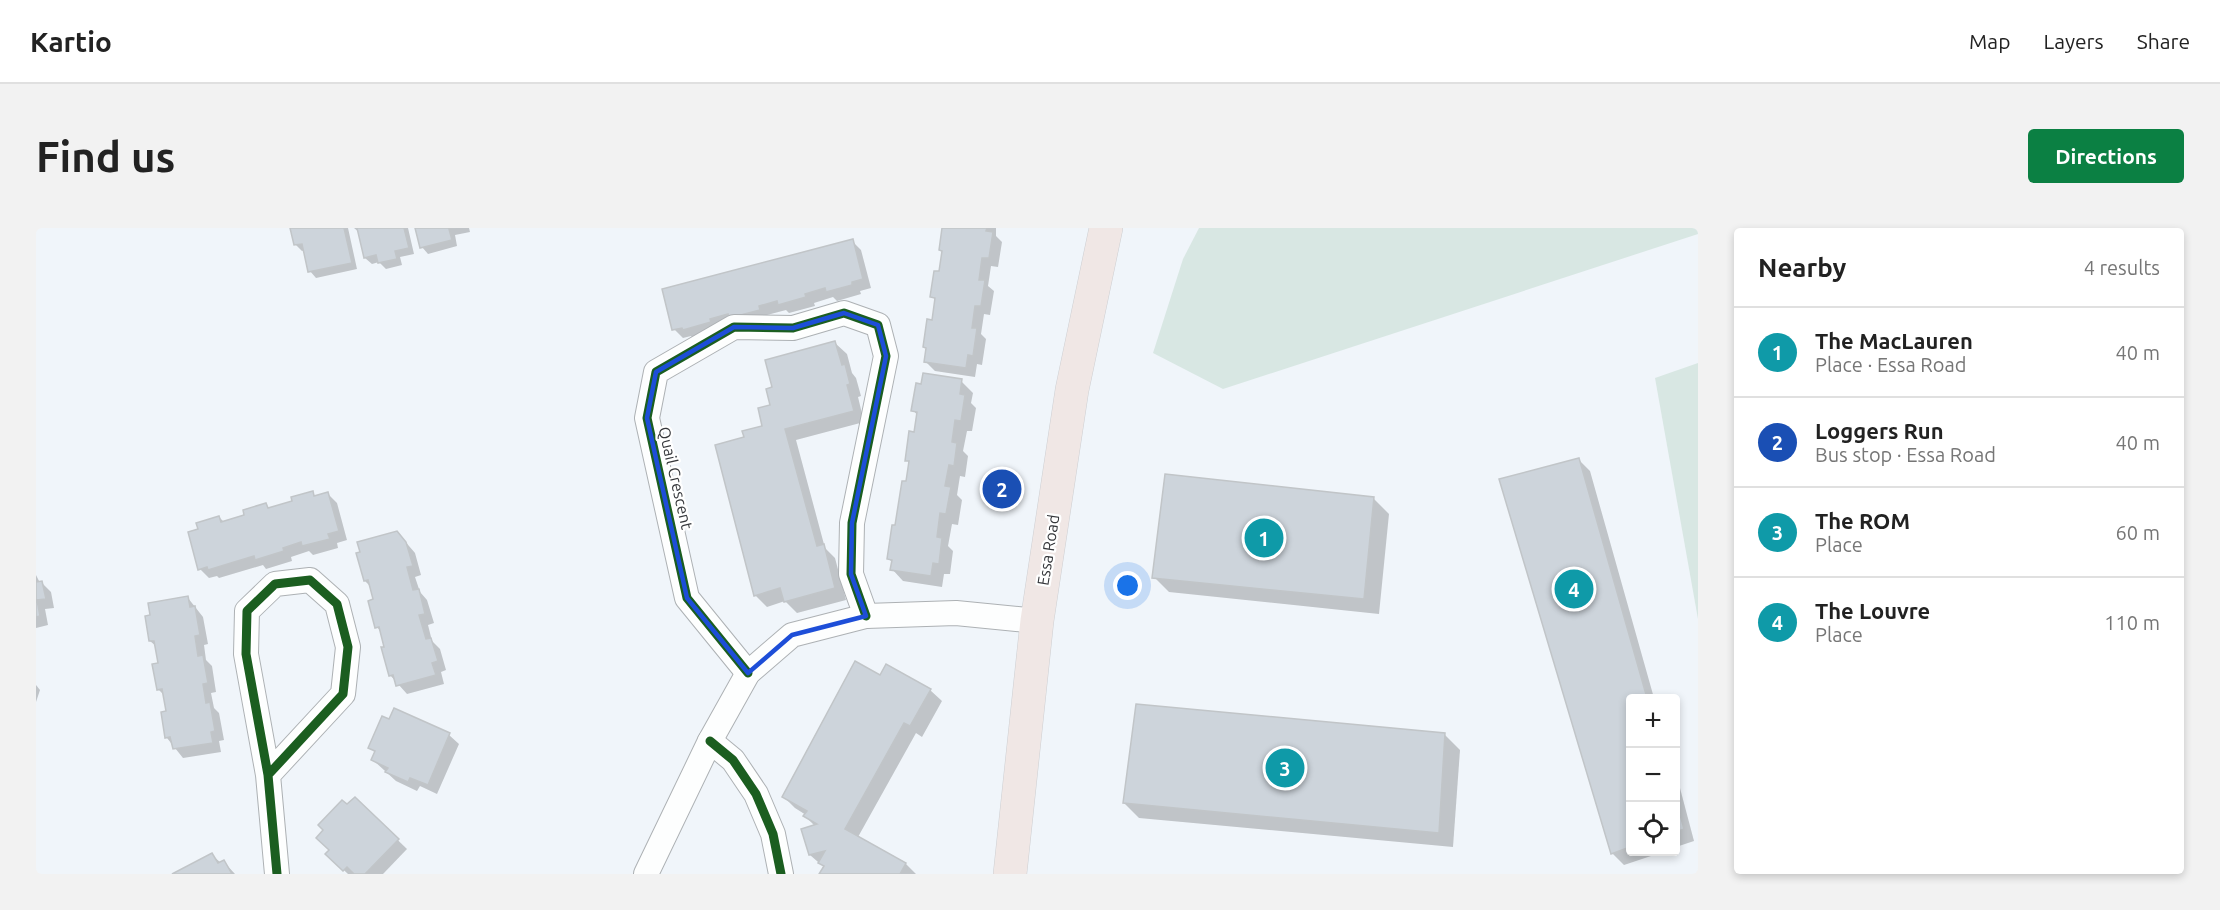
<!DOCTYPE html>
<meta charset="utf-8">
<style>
:root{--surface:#fff;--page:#f2f2f2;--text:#222;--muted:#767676;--line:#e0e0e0;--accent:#0b8043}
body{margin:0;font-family:Ubuntu,sans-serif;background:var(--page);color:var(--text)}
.controls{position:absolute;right:18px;bottom:18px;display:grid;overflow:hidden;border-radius:6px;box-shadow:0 3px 9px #0003}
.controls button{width:54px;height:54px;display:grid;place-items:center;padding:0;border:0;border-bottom:2px solid var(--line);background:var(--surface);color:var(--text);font:30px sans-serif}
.you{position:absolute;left:1092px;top:358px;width:21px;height:21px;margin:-15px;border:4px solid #fff;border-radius:50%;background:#1a73e8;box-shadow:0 0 0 9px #1a73e833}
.badge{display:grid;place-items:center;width:39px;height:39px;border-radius:50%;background:var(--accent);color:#fff;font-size:20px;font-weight:700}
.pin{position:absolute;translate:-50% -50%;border:3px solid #fff;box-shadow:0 2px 6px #0006}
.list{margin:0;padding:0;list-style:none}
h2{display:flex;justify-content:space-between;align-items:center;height:78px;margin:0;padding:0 24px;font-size:26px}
h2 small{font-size:20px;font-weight:400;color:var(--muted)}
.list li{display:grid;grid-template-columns:39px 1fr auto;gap:18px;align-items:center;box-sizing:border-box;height:90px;padding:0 24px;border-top:2px solid var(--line)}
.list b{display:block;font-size:22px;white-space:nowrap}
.list p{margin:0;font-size:20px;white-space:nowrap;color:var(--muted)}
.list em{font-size:20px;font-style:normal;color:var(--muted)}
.icon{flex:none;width:33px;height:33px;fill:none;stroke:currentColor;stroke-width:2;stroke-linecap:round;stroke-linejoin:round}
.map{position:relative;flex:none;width:1662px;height:646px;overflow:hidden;border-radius:6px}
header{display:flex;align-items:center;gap:36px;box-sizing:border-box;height:84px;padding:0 30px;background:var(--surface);border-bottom:2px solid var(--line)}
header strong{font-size:28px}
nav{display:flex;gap:33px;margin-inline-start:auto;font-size:21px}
.intro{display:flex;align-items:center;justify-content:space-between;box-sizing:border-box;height:144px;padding:0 36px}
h1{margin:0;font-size:42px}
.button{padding:15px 27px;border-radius:6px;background:var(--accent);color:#fff;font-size:21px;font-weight:700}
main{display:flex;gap:36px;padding:0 36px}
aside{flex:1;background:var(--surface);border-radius:6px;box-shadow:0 3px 9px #0003}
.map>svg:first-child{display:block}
.green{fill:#d8e7e3}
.shadow{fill:#0003}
.building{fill:#cdd4db;stroke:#c1c5c8;stroke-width:1.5}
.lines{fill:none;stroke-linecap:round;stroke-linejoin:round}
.street-casing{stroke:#adb1b4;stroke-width:26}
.primary-casing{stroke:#cdcfd2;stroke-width:34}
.street{stroke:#fdfefe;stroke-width:24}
.primary{stroke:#f0e7e5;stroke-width:33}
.cycleway-casing{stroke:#fff;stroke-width:13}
.cycleway{stroke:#1b5e20;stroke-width:9}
.marked{fill:none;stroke:#1d4ed8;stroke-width:4.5;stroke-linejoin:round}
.labels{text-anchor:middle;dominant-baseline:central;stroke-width:4.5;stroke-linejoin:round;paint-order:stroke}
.street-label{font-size:16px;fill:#35373b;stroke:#fff}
</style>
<header>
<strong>Kartio</strong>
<nav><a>Map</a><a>Layers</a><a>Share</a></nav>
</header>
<div class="intro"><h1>Find us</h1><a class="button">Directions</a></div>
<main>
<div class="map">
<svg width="1662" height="646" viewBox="0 0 1662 646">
<rect width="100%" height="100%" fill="#f0f5fa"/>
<g class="green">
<polygon points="1163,0 1662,0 1662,6 1187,161 1117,125 1147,31"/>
<polygon points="1662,135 1662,391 1619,150"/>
</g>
<g class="shadow">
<polygon points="256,0 312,0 321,41 280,50 274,43 269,22 266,23 260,17"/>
<polygon points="318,0 372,0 378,26 364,29 366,37 350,41 343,34 336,36 329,30 324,5"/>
<polygon points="381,0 433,0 434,4 419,7 421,18 392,26 386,19"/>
<polygon points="907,0 960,0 960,8 966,14 962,39 955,38 952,58 958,63 954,87 948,86 945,106 950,111 946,137 941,136 939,149 899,143 890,134 892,122 889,119 897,93 900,73 896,68 905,45 907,25 904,22"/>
<polygon points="816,13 825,22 835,60 824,63 825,66 801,73 797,69 778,75 779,78 753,85 750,82 731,87 732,91 657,111 655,108 647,110 638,101"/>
<polygon points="799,115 811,126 816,145 820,150 825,168 822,169 828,194 760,212 789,320 799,330 810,372 761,385 749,373 731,379 719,367 709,210 728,199 736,178 738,160"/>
<polygon points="925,153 937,165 935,175 940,180 936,203 931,203 927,223 932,228 929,249 924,248 921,267 926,272 922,297 916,296 912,318 917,323 914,346 908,346 906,359 867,353 856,341 857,335 852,330 871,255 874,236 871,232 879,206 882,188 877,182"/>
<polygon points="1542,231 1554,243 1618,470 1594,470 1594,624 1627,624 1588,637 1576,625"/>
<polygon points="276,265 281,269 292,266 301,275 311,312 301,315 302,320 277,327 273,323 255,329 256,333 230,341 227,337 183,350 181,348 173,350 164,341 164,302 183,289 188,294 210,288 230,277 234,281 258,274"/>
<polygon points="1338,271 1353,286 1343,386 1133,364 1118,349"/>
<polygon points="361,304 379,325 385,347 379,349 384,364 391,372 398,395 392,397 396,413 404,421 410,442 405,444 408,456 371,466 354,447 346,405 341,399 339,373 335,359 329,353"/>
<polygon points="0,347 4,355 6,355 15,364 18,380 9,381 12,397 0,400"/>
<polygon points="152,370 167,389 172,416 168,417 170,432 176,438 180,464 175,465 178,480 183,485 188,512 183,513 185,524 147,530 131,510 132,485 129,468 122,461 124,436 121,419 114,413"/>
<polygon points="845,449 894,462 906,473 886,509 880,505 822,609 870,636 880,646 785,646 789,640 774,627 779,598 769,588 770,587 759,580 748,569"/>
<polygon points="0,457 4,462 0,474"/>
<polygon points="359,482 413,507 423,516 401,566 384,558 381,563 360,553 337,532 340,526 334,519 354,493"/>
<polygon points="1409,507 1424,522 1417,619 1103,590 1088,575"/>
<polygon points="1640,545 1658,613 1640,619"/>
<polygon points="319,571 371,621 347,646 312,646 291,626"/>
<polygon points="176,627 185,635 188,634 199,646 139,646"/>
</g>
<g class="building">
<polygon points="254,0 308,0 316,35 272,44 266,16 258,17"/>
<polygon points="321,0 368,0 373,20 359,23 361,31 342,35 340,27 328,30"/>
<polygon points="379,0 420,0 413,1 416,12 384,20"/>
<polygon points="906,0 951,0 950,3 957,4 953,30 946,30 943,52 949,52 945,78 939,78 936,100 941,100 937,128 932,127 930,140 888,134 890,120 887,119 891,91 896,92 899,70 894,69 898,43 903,43 906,23 903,22"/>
<polygon points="817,11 827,51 816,54 816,57 790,64 789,60 769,66 770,69 742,77 741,73 723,78 724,82 693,90 692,86 674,91 675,94 647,102 646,100 636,102 626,61"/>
<polygon points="799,113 806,137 809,136 814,156 811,157 818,183 749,201 781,318 788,316 799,360 748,374 744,360 718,368 679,217 708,209 706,203 726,198 722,180 734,177 730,161 736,159 729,132"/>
<polygon points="887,145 926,151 924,166 929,167 925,193 919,192 916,214 921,215 918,238 913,237 909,258 915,259 910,286 904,285 901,309 906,310 903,336 897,335 895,348 854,342 856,332 851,331 856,297 859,297 866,253 870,253 873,233 869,233 873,203 878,204 881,184 875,183 880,155 885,156"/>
<polygon points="1543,230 1611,470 1594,470 1594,619 1575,626 1463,251"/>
<polygon points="1129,246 1338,269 1328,371 1116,350"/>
<polygon points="277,263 278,268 292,264 303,303 292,306 294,311 266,318 265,314 247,320 248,323 219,332 218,328 172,342 171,339 162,342 152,304 162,301 160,295 183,288 185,294 208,287 207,282 230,275 232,280 256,273 255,269"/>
<polygon points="361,303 370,314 377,338 371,339 377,362 383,361 389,386 383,387 390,411 395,410 402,433 396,435 400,447 360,458 357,447 353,448 345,419 348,419 343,399 339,400 332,373 337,371 332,352 328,353 320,325 324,324 321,314"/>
<polygon points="6,353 10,371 1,372 4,388 0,389 0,354"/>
<polygon points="152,368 154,379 159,378 164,407 159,408 162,428 167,427 172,455 167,456 170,475 174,474 179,503 175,504 177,515 137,521 134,509 129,510 125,484 130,483 126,461 121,462 116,436 122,435 118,413 113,413 109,388 114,387 112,375"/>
<polygon points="819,433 844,447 850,436 895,461 874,498 868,495 809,601 870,635 864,646 783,646 788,638 782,635 789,623 773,627 765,601 781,596 767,588 771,583 746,569"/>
<polygon points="1100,476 1409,505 1403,605 1087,575"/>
<polygon points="358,480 414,505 392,557 374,550 372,554 349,544 352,540 335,532 339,523 332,520 346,488 353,491"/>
<polygon points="319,569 363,611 329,646 318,646 311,639 307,643 289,626 293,622 280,610 287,602 282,597 306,572 311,576"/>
<polygon points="1640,572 1648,601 1640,604"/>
<polygon points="176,625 182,635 188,632 196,646 136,646"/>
</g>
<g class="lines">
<g class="street-casing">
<g id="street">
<polyline points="712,445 651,370 611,190 620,144 698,99 757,100 808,85 842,97 850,128 816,295 815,346 830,388"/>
<polyline points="674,513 697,532 720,566 737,606 745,646"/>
<polyline points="232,547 307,466 312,419 301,376 274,352 239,356 211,383 210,426 232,547 241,646"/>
<polyline points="610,646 674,513 712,445 756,407 830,388 920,385 1001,393"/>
</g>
</g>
<g class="primary-casing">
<polyline id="primary" points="974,646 1001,393 1036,162 1070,0"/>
</g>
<use href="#street" class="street"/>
<use href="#primary" class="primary"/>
<g class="cycleway-casing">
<g id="cycleway">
<polyline points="712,445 651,370 611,190 620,144 698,99 757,100 808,85 842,97 850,128 816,295 815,346 830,388"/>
<polyline points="674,513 697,532 720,566 737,606 745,646"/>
<polyline points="232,547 307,466 312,419 301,376 274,352 239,356 211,383 210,426 232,547 241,646"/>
</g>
</g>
<use href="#cycleway" class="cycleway"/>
</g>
<path class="marked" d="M808 85 842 97 850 128 816 295 815 346 830 388 756 407 712 445 651 370 611 190 620 144 698 99 757 100Z"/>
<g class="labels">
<g class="street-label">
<text transform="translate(640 250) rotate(77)">Quail Crescent</text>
<text transform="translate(1012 322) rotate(-81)">Essa Road</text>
</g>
</g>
</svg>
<div class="controls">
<button>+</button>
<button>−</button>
<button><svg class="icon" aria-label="locate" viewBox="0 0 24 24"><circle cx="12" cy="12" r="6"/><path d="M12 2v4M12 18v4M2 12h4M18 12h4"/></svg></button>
</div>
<div class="you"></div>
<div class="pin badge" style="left:1228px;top:310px;background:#0f9aa8">1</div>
<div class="pin badge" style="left:966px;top:261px;background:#1a4fb4">2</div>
<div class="pin badge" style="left:1249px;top:540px;background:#0f9aa8">3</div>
<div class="pin badge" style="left:1538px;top:361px;background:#0f9aa8">4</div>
</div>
<aside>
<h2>Nearby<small>4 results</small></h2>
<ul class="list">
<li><span class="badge" style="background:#0f9aa8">1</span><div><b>The MacLauren</b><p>Place · Essa Road</p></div><em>40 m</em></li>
<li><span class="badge" style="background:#1a4fb4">2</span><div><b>Loggers Run</b><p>Bus stop · Essa Road</p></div><em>40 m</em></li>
<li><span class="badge" style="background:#0f9aa8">3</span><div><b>The ROM</b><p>Place</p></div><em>60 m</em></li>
<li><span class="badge" style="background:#0f9aa8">4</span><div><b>The Louvre</b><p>Place</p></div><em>110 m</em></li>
</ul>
</aside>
</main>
